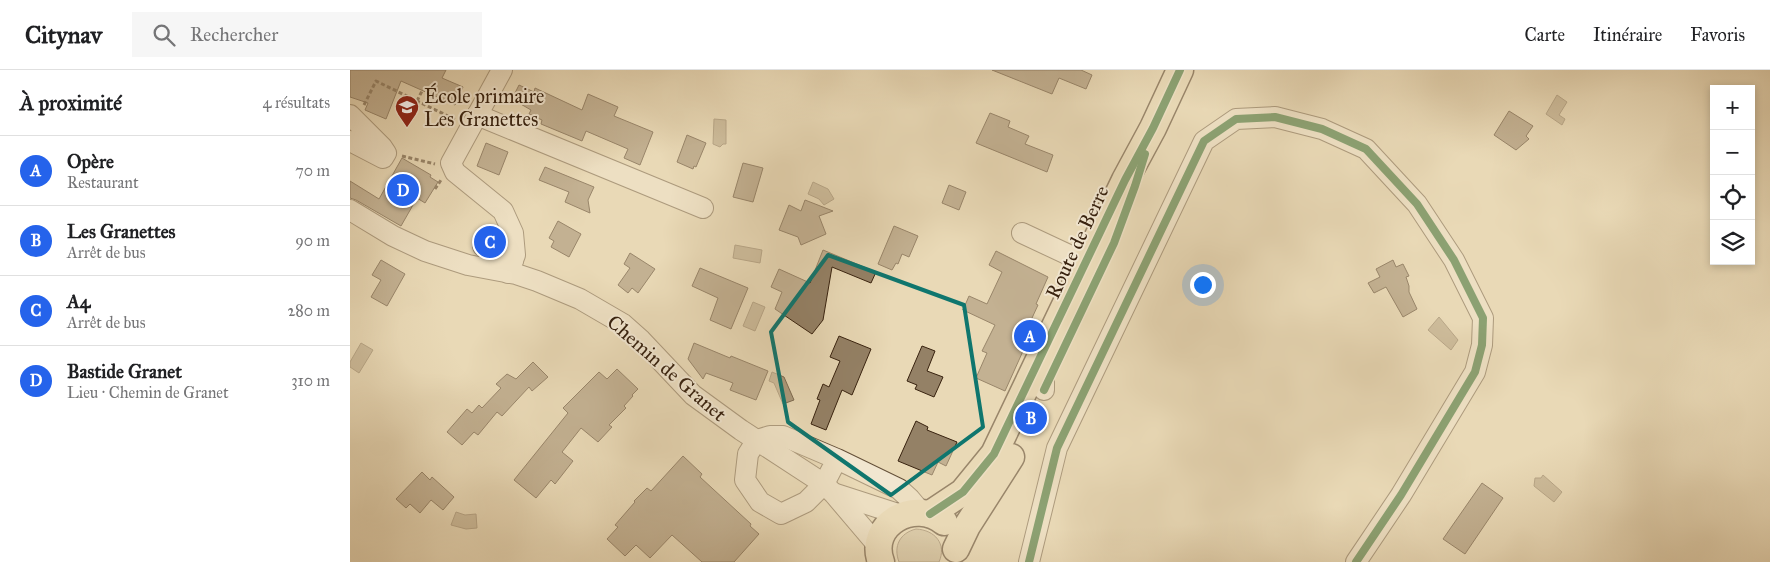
<!DOCTYPE html>
<html lang="fr">
<meta charset="utf-8">
<style>
:root{--surface:#fff;--page:#f6f6f6;--text:#202124;--muted:#757577;--line:#e0e0e0;--accent:#2563eb}
body{margin:0;font-family:"IM FELL Great Primer",serif;background:var(--page);color:var(--text)}
.controls{position:absolute;right:15px;top:15px;display:grid;overflow:hidden;border-radius:0px;box-shadow:0 2px 8px #0003}
.controls button{width:45px;height:45px;display:grid;place-items:center;padding:0;border:0;border-bottom:1px solid var(--line);background:var(--surface);color:var(--text);font:25px sans-serif}
.you{position:absolute;left:852px;top:214px;width:18px;height:18px;margin:-12px;border:4px solid #fff;border-radius:50%;background:#1a73e8;box-shadow:0 0 0 8px #1a73e833}
.badge{display:grid;place-items:center;width:32px;height:32px;border-radius:50%;background:var(--accent);color:#fff;font-size:16px;font-weight:700}
.pin{position:absolute;translate:-50% -50%;border:2px solid #fff;box-shadow:0 1px 5px #0006}
.list{margin:0;padding:0;list-style:none}
h2{display:flex;justify-content:space-between;align-items:center;height:65px;margin:0;padding:0 20px;font-size:21px}
h2 small{font-size:16px;font-weight:400;color:var(--muted)}
.list li{display:grid;grid-template-columns:32px 1fr auto;gap:15px;align-items:center;box-sizing:border-box;height:70px;padding:0 20px;border-top:1px solid var(--line)}
.list b{display:block;font-size:19px;white-space:nowrap}
.list p{margin:0;font-size:16px;white-space:nowrap;color:var(--muted)}
.list em{font-size:16px;font-style:normal;color:var(--muted)}
.icon{flex:none;width:28px;height:28px;fill:none;stroke:currentColor;stroke-width:2;stroke-linecap:round;stroke-linejoin:round}
.map{position:relative;flex:none;width:1420px;height:492px;overflow:hidden}
header{display:flex;align-items:center;gap:30px;box-sizing:border-box;height:70px;padding:0 25px;background:var(--surface);border-bottom:1px solid var(--line)}
header strong{font-size:24px}
nav{display:flex;gap:28px;margin-inline-start:auto;font-size:18px}
.search{width:350px;height:45px;background:var(--page);display:flex;align-items:center;gap:12px;box-sizing:border-box;padding:0 18px;border-radius:0px;color:var(--muted);font-size:19px}
main{display:flex}
aside{flex:1;background:var(--surface)}
.map>svg:first-child{display:block}
.green{fill:#cbba9a;stroke:#826e54}
.water{fill:#ad9b7d;stroke:#7e6b51}
.building{fill:#948166;stroke:#38220f}
.lines{fill:none;stroke-linecap:round;stroke-linejoin:round}
.minor-casing{stroke:#645039;stroke-width:22}
.major-casing{stroke:#38220f;stroke-width:29}
.path{stroke:#38220f;stroke-width:3;stroke-dasharray:4 2.5;stroke-linecap:butt}
.minor{stroke:#f1e6d0;stroke-width:20}
.major{stroke:#e9d9b6;stroke-width:26}
.cycleway-casing{stroke:#f1e6d0;stroke-width:11}
.cycleway{stroke:#1b5e20;stroke-width:8}
.marked{fill:none;stroke:#0f766e;stroke-width:4;stroke-linejoin:round}
.labels{text-anchor:middle;dominant-baseline:central;stroke-width:4;stroke-linejoin:round;paint-order:stroke}
.poi-label{font-size:20px;fill:#38220f;stroke:#f1e6d0;text-anchor:start}
.street-label{font-size:20px;fill:#38220f;stroke:#f1e6d0}
</style>
<header>
<strong>Citynav</strong>
<div class="search"><svg class="icon" aria-label="search" viewBox="0 0 24 24"><circle cx="10" cy="10" r="6"/><path d="M15 15l6 6"/></svg>Rechercher</div>
<nav><a>Carte</a><a>Itinéraire</a><a>Favoris</a></nav>
</header>
<main>
<aside>
<h2>À proximité<small>4 résultats</small></h2>
<ul class="list">
<li><span class="badge">A</span><div><b>Opère</b><p>Restaurant</p></div><em>70 m</em></li>
<li><span class="badge">B</span><div><b>Les Granettes</b><p>Arrêt de bus</p></div><em>90 m</em></li>
<li><span class="badge">C</span><div><b>A4</b><p>Arrêt de bus</p></div><em>280 m</em></li>
<li><span class="badge">D</span><div><b>Bastide Granet</b><p>Lieu · Chemin de Granet</p></div><em>310 m</em></li>
</ul>
</aside>
<div class="map">
<svg width="1420" height="492" viewBox="0 0 1420 492">
<rect width="100%" height="100%" fill="#e9d9b6"/>
<filter id="stains"><feTurbulence type="fractalNoise" baseFrequency=".004" numOctaves="4"/><feColorMatrix values="0 0 0 0 .2 0 0 0 0 .09 0 0 0 0 .02 0 0 0 .5 -.17"/></filter>
<radialGradient id="worn" r=".72"><stop offset=".6" stop-color="#630" stop-opacity="0"/><stop offset="1" stop-color="#630" stop-opacity=".3"/></radialGradient>
<path class="green" d="M566 459C585 460 597 474 589 492H549C543 476 550 463 566 459Z"/>
<g class="water">
<polygon points="1207,25 1217,32 1209,45 1215,49 1212,55 1196,44"/>
<polygon points="364,49 376,50 376,74 373,74 370,77 363,74"/>
<polygon points="463,112 478,119 484,129 474,135 469,129 458,124"/>
<polygon points="385,175 412,180 410,193 383,188"/>
<polygon points="403,232 415,237 405,261 393,256"/>
<polygon points="1089,247 1108,270 1101,280 1078,260"/>
<polygon points="11,273 23,280 9,303 0,297 0,292"/>
<polygon points="422,302 434,307 444,330 433,334 424,313 419,311"/>
<polygon points="1193,405 1212,422 1204,432 1184,416 1185,408 1191,408"/>
<polygon points="106,442 115,445 126,444 127,458 116,459 101,455"/>
</g>
<g class="building">
<polygon points="0,0 96,0 92,8 113,17 105,35 51,11 36,49 15,40 18,33 0,27"/>
<polygon points="642,0 731,0 742,5 736,19 709,8 702,24"/>
<polygon points="169,15 184,22 185,18 232,40 238,24 268,37 264,46 303,62 290,95 274,88 278,79 236,61 232,71 191,54 192,50 179,44 181,40 162,29"/>
<polygon points="1159,41 1183,56 1176,66 1179,69 1166,80 1144,65"/>
<polygon points="640,43 660,51 658,57 679,66 675,74 703,85 697,102 626,73"/>
<polygon points="337,65 356,73 346,97 344,96 343,99 327,92"/>
<polygon points="136,73 158,82 149,105 127,96"/>
<polygon points="52,88 81,105 80,107 88,112 75,133 67,128 51,156 6,130 0,128 0,111 29,129"/>
<polygon points="393,93 413,98 403,132 383,127"/>
<polygon points="195,97 244,117 238,130 240,143 215,132 219,122 189,110"/>
<polygon points="599,115 616,122 609,140 592,133"/>
<polygon points="455,130 483,141 469,146 476,164 451,175 448,167 429,160 439,135 451,141"/>
<polygon points="208,151 231,164 219,187 201,177 204,171 199,168"/>
<polygon points="544,156 568,166 559,187 552,184 548,194 546,193 542,200 528,194"/>
<polygon points="473,180 526,202 521,213 482,197 473,250 462,264 425,239 432,222 421,217 429,199 460,213"/>
<polygon points="646,181 698,207 686,234 688,235 682,248 687,250 655,321 626,308 637,283 632,281 645,255 613,240 619,226 637,234 652,202 639,195"/>
<polygon points="280,183 305,199 288,223 282,218 278,223 268,215 280,198 274,194"/>
<polygon points="31,190 55,204 37,236 21,227 31,210 22,205"/>
<polygon points="1043,190 1046,197 1053,194 1059,206 1056,207 1059,216 1059,222 1067,239 1053,247 1036,217 1024,223 1018,213 1030,207 1026,199"/>
<polygon points="350,198 398,218 381,259 360,250 368,228 342,216"/>
<polygon points="489,266 521,279 502,325 492,320 476,360 461,354 470,330 467,329 473,314 479,317 490,291 480,287"/>
<polygon points="344,273 380,288 381,286 418,301 406,330 380,320 383,313 356,303 353,309 338,289"/>
<polygon points="572,276 585,281 577,301 593,307 584,327 565,319 567,315 557,311"/>
<polygon points="183,292 198,307 182,321 179,317 152,346 147,342 128,365 124,362 112,375 97,362 117,339 122,343 129,335 132,338 151,318 146,314 157,304 166,309"/>
<polygon points="267,299 288,319 282,325 283,326 274,336 276,338 259,355 262,357 248,372 231,358 212,382 223,391 205,414 201,410 186,428 164,410 218,343 213,338 249,302 257,309"/>
<polygon points="566,351 578,357 577,360 607,372 596,396 588,392 582,405 548,391"/>
<polygon points="333,386 352,404 350,407 401,454 400,456 409,464 384,492 352,492 322,465 300,488 286,475 275,486 257,469 268,457 265,455 285,432 284,431 297,418 301,421"/>
<polygon points="72,402 80,410 82,407 104,427 93,440 81,430 70,443 60,434 56,438 46,429"/>
<polygon points="1132,413 1153,428 1115,484 1093,469"/>
</g>
<g class="lines">
<g class="minor-casing">
<g id="minor">
<polyline points="152,0 101,93 105,102 153,141 163,163 165,185 158,203"/>
<polyline points="0,45 32,77 36,83 33,88 0,71"/>
<polyline points="127,45 353,138"/>
<polyline points="0,140 43,166 75,181 118,195 166,204 187,211 230,229 273,254 291,270 343,325 391,360 474,414 484,424 529,477"/>
<polyline points="672,163 736,193 740,198 740,203"/>
<polyline points="133,176 163,191"/>
<polyline points="694,320 694,303 702,284"/>
<polyline points="487,389 474,414 456,432 431,444 410,432 395,410 398,384 407,370 420,366 433,366 487,389 549,419 560,429 571,442"/>
<polyline points="486,424 551,445"/>
<polyline points="679,492 707,378 854,71 886,49 925,47 972,59 1016,79 1067,134 1104,190 1133,248 1132,275 1125,302 1051,425 1006,492"/>
</g>
</g>
<g class="major-casing">
<g id="major">
<polyline points="580,444 613,422 644,384 775,110 803,58 830,0"/>
<polyline points="606,479 617,456 661,387"/>
<path d="M531 492C517 454 565 428 594 452"/>
</g>
</g>
<g class="path">
<polyline points="67,31 72,21"/>
<polyline points="14,35 26,11 106,50"/>
<polyline points="52,86 85,94"/>
<polyline points="85,119 91,110"/>
</g>
<use href="#minor" class="minor"/>
<use href="#major" class="major"/>
<g class="cycleway-casing">
<g id="cycleway">
<polyline points="694,320 764,173 785,116 795,84"/>
<polyline points="580,444 613,422 644,384 775,110 803,58 830,0"/>
<polyline points="679,492 707,378 854,71 886,49 925,47 972,59 1016,79 1067,134 1104,190 1133,248 1132,275 1125,302 1051,425 1006,492"/>
</g>
</g>
<use href="#cycleway" class="cycleway"/>
</g>
<path d="M0 0H1420V492H0ZM478 185 614 235 633 357 541 425 438 352 421 262Z" fill="#e9d9b6" fill-opacity=".55" fill-rule="evenodd"/>
<path class="marked" d="M478 185 614 235 633 357 541 425 438 352 421 262Z"/>
<defs>
<g id="school-pin" transform="scale(1.25)"><path d="M0 17L-7.5 6A9.5 9.5 0 1 1 7.5 6Z" fill="#8f2418" stroke="#f1e6d0"/><path d="M0-5L7-2L0 1L-7-2ZM-4 1L0 2.5L4 1V4Q0 6-4 4Z" fill="#fff"/></g>
</defs>
<g fill-rule="evenodd">
<use href="#school-pin" x="57" y="37"/>
</g>
<g class="labels">
<g class="poi-label">
<text x="74" y="26">École primaire<tspan x="74" dy="23">Les Granettes</tspan></text>
</g>
<g class="street-label">
<text transform="translate(727 172) rotate(-65)">Route de Berre</text>
<text transform="translate(317 298) rotate(41)">Chemin de Granet</text>
</g>
</g>
<rect width="100%" height="100%" filter="url(#stains)"/>
<rect width="100%" height="100%" fill="url(#worn)"/>
</svg>
<div class="controls">
<button>+</button>
<button>−</button>
<button><svg class="icon" aria-label="locate" viewBox="0 0 24 24"><circle cx="12" cy="12" r="6"/><path d="M12 2v4M12 18v4M2 12h4M18 12h4"/></svg></button>
<button><svg class="icon" aria-label="layers" viewBox="0 0 24 24"><path d="M12 4l9 5-9 5-9-5zM3 14l9 5 9-5"/></svg></button>
</div>
<div class="you"></div>
<div class="pin badge" style="left:680px;top:266px">A</div>
<div class="pin badge" style="left:681px;top:348px">B</div>
<div class="pin badge" style="left:140px;top:172px">C</div>
<div class="pin badge" style="left:53px;top:120px">D</div>
</div>
</main>
